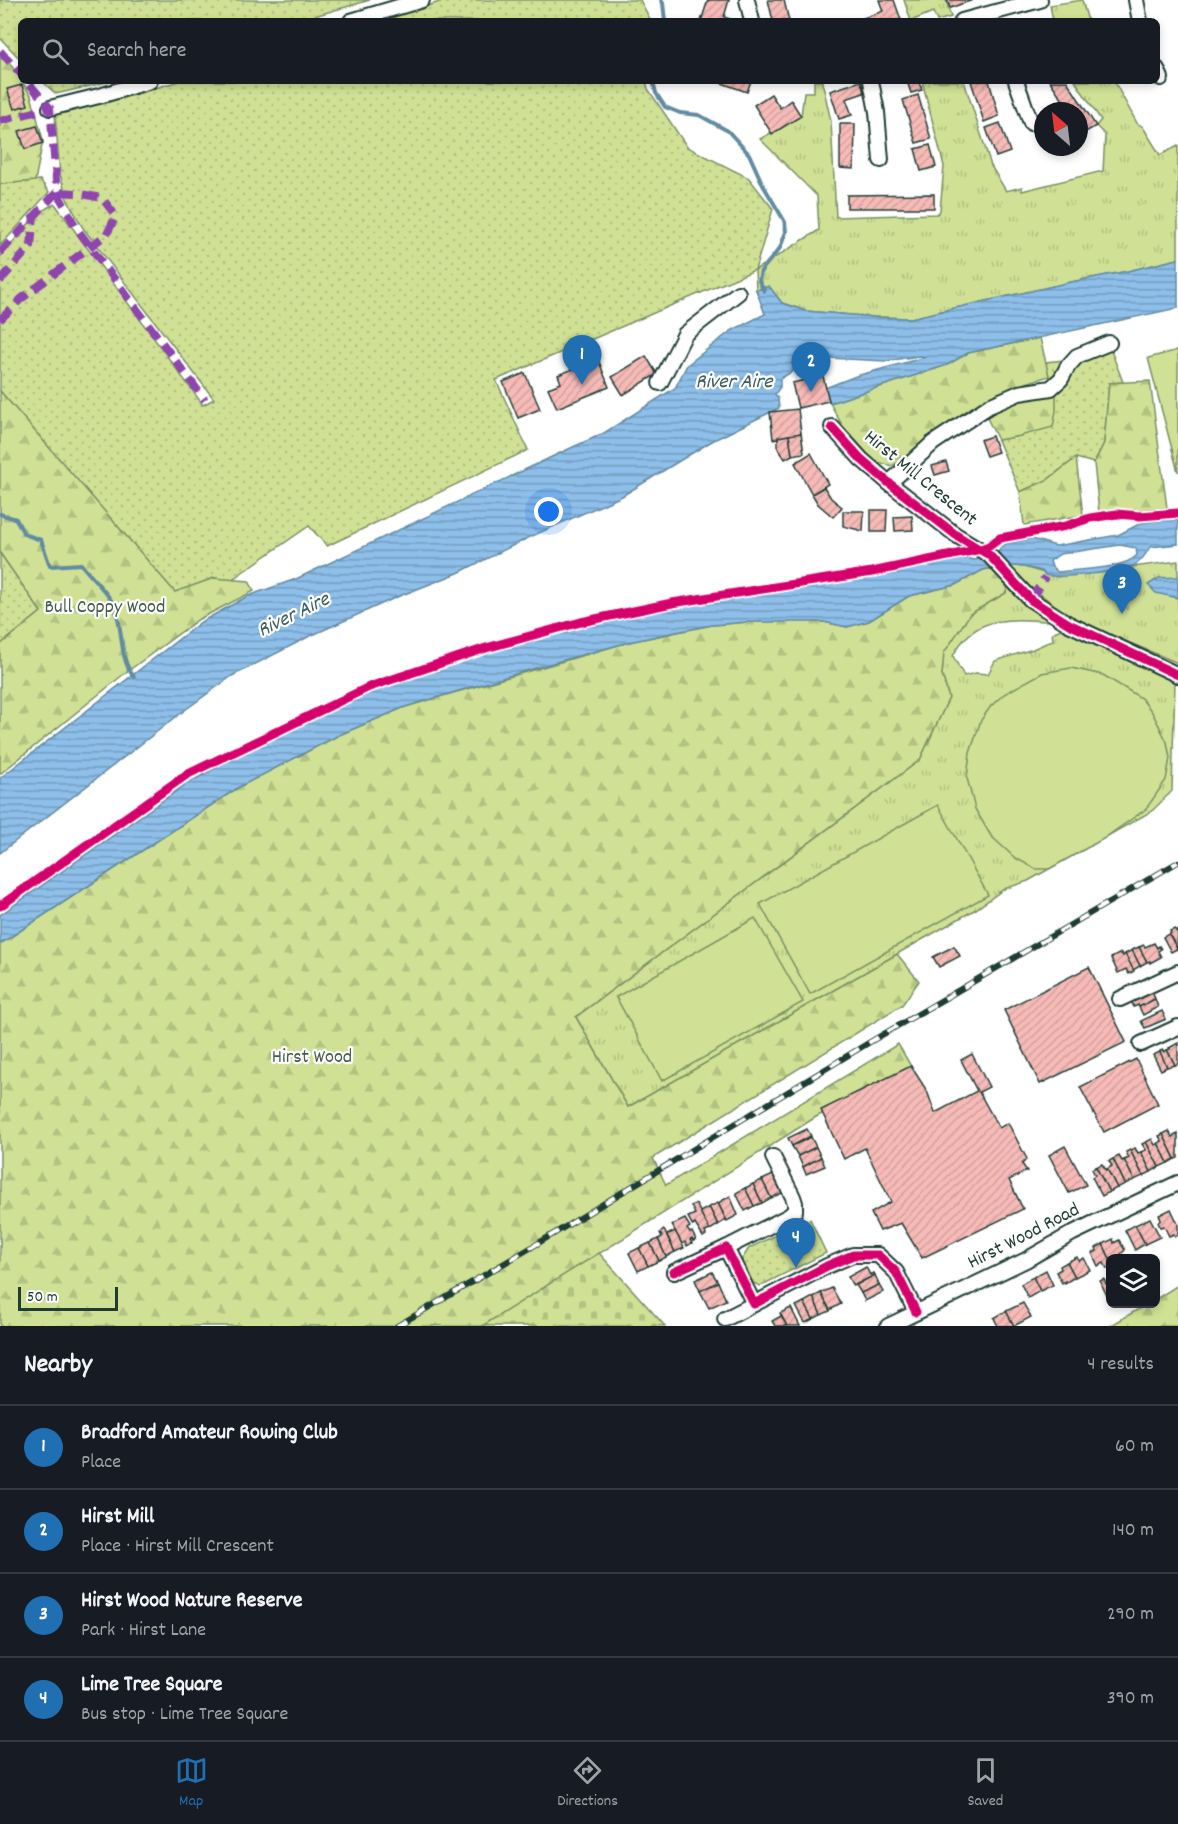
<!DOCTYPE html>
<meta charset="utf-8">
<style>
:root{--surface:#171b24;--page:#242831;--text:#f1f3f6;--muted:#9ea1a6;--line:#363941;--accent:#1f6fb2}
body{margin:0;font-family:Dekko,sans-serif;background:var(--page);color:var(--text)}
.controls{position:absolute;right:18px;bottom:18px;display:grid;overflow:hidden;border-radius:9px;box-shadow:0 3px 9px #0003}
.controls button{width:54px;height:54px;display:grid;place-items:center;padding:0;border:0;border-bottom:2px solid var(--line);background:var(--surface);color:var(--text);font:30px sans-serif}
.compass{position:absolute;left:1034px;top:102px;width:54px;height:54px;border-radius:50%;background:var(--surface);box-shadow:0 3px 9px #0003;rotate:332deg}
.scale{position:absolute;left:18px;bottom:15px;width:100px;box-sizing:border-box;padding-left:6px;border:3px solid #1f3d34;border-top:0;font-size:16px;line-height:21px;white-space:nowrap;color:#1f3d34;-webkit-text-stroke:4px #fff;paint-order:stroke}
.you{position:absolute;left:549px;top:512px;width:21px;height:21px;margin:-15px;border:4px solid #fff;border-radius:50%;background:#1a73e8;box-shadow:0 0 0 9px #1a73e833}
.badge{display:grid;place-items:center;width:39px;height:39px;border-radius:50%;background:var(--accent);color:#fff;font-size:20px;font-weight:700}
.pin{position:absolute;translate:-50% -50px;filter:drop-shadow(0 2px 3px #0008)}
.pin::after{content:'';position:absolute;top:32px;width:21px;height:18px;background:inherit;clip-path:polygon(0 0,100% 0,50% 100%)}
.list{margin:0;padding:0;list-style:none}
h2{display:flex;justify-content:space-between;align-items:center;height:78px;margin:0;padding:0 24px;font-size:26px}
h2 small{font-size:20px;font-weight:400;color:var(--muted)}
.list li{display:grid;grid-template-columns:39px 1fr auto;gap:18px;align-items:center;box-sizing:border-box;height:84px;padding:0 24px;border-top:2px solid var(--line)}
.list b{display:block;font-size:22px;white-space:nowrap}
.list p{margin:0;font-size:20px;white-space:nowrap;color:var(--muted)}
.list em{font-size:20px;font-style:normal;color:var(--muted)}
.icon{flex:none;width:33px;height:33px;fill:none;stroke:currentColor;stroke-width:2;stroke-linecap:round;stroke-linejoin:round}
.map{position:relative;flex:none;width:1178px;height:1326px;overflow:hidden}
.search{position:absolute;background:var(--surface);box-shadow:0 3px 9px #0003;left:18px;right:18px;top:18px;height:66px;display:flex;align-items:center;gap:15px;box-sizing:border-box;padding:0 21px;border-radius:9px;color:var(--muted);font-size:22px}
.sheet{height:414px;background:var(--surface)}
nav{display:flex;justify-content:space-around;align-items:center;box-sizing:border-box;height:84px;border-top:2px solid var(--line);background:var(--surface);font-size:16px;color:var(--muted)}
nav a{display:grid;justify-items:center;gap:3px}
nav .on{color:var(--accent)}
.map>svg:first-child{display:block}
.grass{fill:url(#grass-dots);stroke:#788f64;stroke-width:1.5}
.forest{fill:url(#forest-firs);stroke:#788f64;stroke-width:1.5}
.cemetery{fill:url(#cemetery-stones);stroke:#788f64;stroke-width:1.5}
.park{fill:url(#park-tufts);stroke:#788f64;stroke-width:1.5}
.garden{fill:#d0e195;stroke:#788f64;stroke-width:1.5}
.water{fill:url(#water-rules);stroke:#628ba1;stroke-width:1.5;fill-rule:evenodd}
.lines{fill:none;stroke-linecap:round;stroke-linejoin:round}
.stream{stroke:#628ba1;stroke-width:4}
.building{fill:url(#building-hatch);stroke:#1f3d34;stroke-width:1.5}
.street-casing{stroke:#1f3d34;stroke-width:18}
.street{stroke:#fff;stroke-width:14}
.rail-casing{stroke:#1f3d34;stroke-width:6}
.rail{stroke:#fff;stroke-width:4;stroke-dasharray:11;stroke-linecap:butt}
.quiet{stroke:#8e44ad;stroke-width:8;stroke-dasharray:15 8;stroke-linecap:butt}
.cycleway-casing{stroke:#fff;stroke-width:13}
.cycleway{stroke:#d6006c;stroke-width:9}
.labels{text-anchor:middle;dominant-baseline:central;stroke-width:4.5;stroke-linejoin:round;paint-order:stroke}
.street-label{font-size:20px;fill:#1f3d34;stroke:#fff}
.park-label{font-size:20px;fill:#425e47;stroke:#fff}
.water-label{font-size:21px;font-style:italic;fill:#3b5e62;stroke:#fff}
</style>
<div class="map">
<svg width="1178" height="1326" viewBox="0 0 1178 1326">
<defs>
<pattern id="grass-dots" width="8" height="8" patternUnits="userSpaceOnUse" patternTransform="scale(1.5)"><rect width="8" height="8" fill="#d0e195"/><path d="M2 2h.1M6 6h.1" fill="none" stroke="#b2c281" stroke-width="1.8" stroke-linecap="round"/></pattern>
<pattern id="forest-firs" width="22" height="20" patternUnits="userSpaceOnUse" patternTransform="scale(1.5)"><rect width="22" height="20" fill="#d0e195"/><path d="M5 1l3.5 6h-7zM16 11l3.5 6h-7z" fill="#b2c281"/></pattern>
<pattern id="cemetery-stones" width="16" height="16" patternUnits="userSpaceOnUse" patternTransform="scale(1.5)"><rect width="16" height="16" fill="#d0e195"/><path d="M2 7V4a2 2 0 0 1 4 0v3zM10 15v-3a2 2 0 0 1 4 0v3z" fill="#b2c281"/></pattern>
<pattern id="park-tufts" width="24" height="20" patternUnits="userSpaceOnUse" patternTransform="scale(1.5)"><rect width="24" height="20" fill="#d0e195"/><path d="M3 7l-1-3M5 7V3M7 7l1-3M15 17l-1-3M17 17v-4M19 17l1-3" fill="none" stroke="#b2c281"/></pattern>
<pattern id="water-rules" width="6" height="5" patternUnits="userSpaceOnUse" patternTransform="scale(1.5)"><rect width="6" height="5" fill="#8ebfea"/><path d="M0 2.5h6" fill="none" stroke="#739cbe"/></pattern>
<pattern id="building-hatch" width="6" height="6" patternUnits="userSpaceOnUse" patternTransform="scale(1.5)"><rect width="6" height="6" fill="#f6bab7"/><path d="M-1 1l2-2M0 6l6-6M5 7l2-2" fill="none" stroke="#d2a19e"/></pattern>
</defs>
<rect width="100%" height="100%" fill="#fff"/>
<filter id="ink" filterUnits="userSpaceOnUse"><feTurbulence type="fractalNoise" baseFrequency=".0167" numOctaves="2"/><feDisplacementMap in="SourceGraphic" scale="12" xChannelSelector="R" yChannelSelector="G"/><feConvolveMatrix kernelMatrix="1 2 1 2 8 2 1 2 1" color-interpolation-filters="sRGB"/></filter>
<g filter="url(#ink)">
<g class="grass">
<polygon points="0,0 370,0 297,21 21,21 21,60 0,38"/>
<polygon points="446,0 640,0 651,21 379,21"/>
<polygon points="42,81 111,81 56,94"/>
<path d="M179 81H646L648 89 687 147 749 178 773 209 755 270 496 380 528 450 327 546 309 526 231 580 214 578 175 593 0 391V257C15 241 35 211 55 204L203 405 214 399 83 228 67 199 60 174 55 114 118 99Z"/>
<polygon points="40,180 49,192 0,246 0,184"/>
<polygon points="1110,348 1123,382 1109,383 1104,443 1094,463 1076,458 1047,480 1020,492 998,440 1020,436 1056,389 1049,376 1045,362 1086,358"/>
<polygon points="0,553 41,612 0,645"/>
<polygon points="810,1219 826,1253 760,1286 753,1283 742,1259 749,1248"/>
</g>
<g class="forest">
<polygon points="0,58 9,62 31,95 43,140 35,181 0,184"/>
<polygon points="1040,338 1049,376 1013,387 986,400 910,456 892,466 874,461 842,425 830,403 947,365 968,353"/>
<polygon points="1150,381 1167,508 1099,513 1094,463 1104,443 1109,383"/>
<polygon points="1056,389 1056,411 1053,427 1020,436 998,440 986,416 1020,398"/>
<polygon points="0,391 175,592 214,578 249,581 254,591 199,619 124,674 0,774 0,645 41,612 0,553"/>
<polygon points="1076,458 1083,515 1024,525 1020,492 1047,480"/>
<polygon points="993,568 1009,582 1006,593 970,614 942,674 949,698 920,760 576,1017 628,1107 897,954 919,981 902,1005 653,1158 666,1185 898,1044 912,1068 816,1117 484,1326 0,1326 0,944 239,787 339,735 405,707 629,642 712,625 748,622 803,621 824,622 847,627 869,621 909,596 955,585 983,570"/>
<polygon points="1178,1285 1178,1326 1110,1326 1147,1304 1156,1304 1156,1299"/>
</g>
<polygon class="cemetery" points="599,1253 665,1326 482,1326"/>
<g class="park">
<polygon points="904,0 946,0 951,17 937,21 933,12 911,21"/>
<polygon points="1082,0 1088,21 1053,21 1050,5"/>
<polygon points="814,81 822,81 831,121 836,217 937,214 940,211 944,166 922,81 964,81 991,166 1006,191 1022,187 1022,191 1103,171 1105,135 1096,126 1101,120 1075,81 1114,81 1137,123 1143,127 1160,155 1178,146 1178,259 1128,271 1071,282 911,318 875,317 806,311 782,303 769,286 756,290 755,270 819,230 817,196 760,139 801,116 804,92 814,92"/>
<polygon points="1178,561 1178,663 1075,620 1009,571 1004,565 1024,567 1057,577"/>
<path d="M1009 582 1047 617V621C1007 619 974 615 953 656L964 676 976 673 988 674 995 661 1033 649 1053 640 1052 633 1063 628 1078 637 1175 681 1172 791 1152 811 1028 881 1004 889 976 909 628 1107 576 1017 920 760 949 698 942 674 944 653 970 614 1006 593Z"/>
</g>
<g class="garden">
<polygon points="1178,350 1178,472 1148,358"/>
<polygon points="1071,668 1103,675 1141,698 1152,712 1167,742 1170,758 1166,780 1146,809 1103,839 1049,869 1036,869 1015,858 991,836 975,809 967,778 970,753 981,720 991,706 1004,694 1042,673"/>
<polygon points="938,805 988,895 810,994 760,904"/>
<polygon points="755,918 803,1002 662,1081 616,997"/>
</g>
<g class="water">
<polygon points="1178,259 1178,308 968,353 947,365 830,403 825,388 856,376 926,357 919,356 886,361 827,358 796,369 780,379 780,387 775,394 778,399 779,408 712,441 622,496 530,537 458,573 397,597 308,637 232,676 185,710 0,853 0,778 201,622 248,596 296,579 560,453 604,433 675,388 687,365 731,331 765,314 756,290 769,286 782,303 806,311 874,317 911,318 1071,282 1128,271"/>
<path d="M1178 518V544L1150 547C1146 554 1141 562 1135 565 1120 572 1060 579 1045 575L1042 571 1024 567 1004 565 983 570 955 585 909 596 869 621 847 627 824 622H748L712 625 671 633 629 642 549 664 405 707 339 735 239 787 0 944V915L185 785 258 744 332 707 361 694 502 647 624 616 828 584 946 561 965 558 974 560 996 556 1001 547 1008 543 1032 539 1056 546 1118 535 1141 523ZM1120 545 1136 548 1137 555C1124 570 1078 569 1058 572L1052 567 1050 561 1060 554Z"/>
<polygon points="1178,577 1178,598 1156,593 1148,585 1159,578"/>
</g>
<g class="lines">
<g class="stream">
<polyline points="661,0 663,3 665,21"/>
<polyline points="653,81 656,93 665,107 680,113 699,115 728,131 749,154 763,185 785,222 786,232 780,248 761,271 759,281 764,291"/>
<path d="M0 514 16 519 24 534 41 540 50 566 81 564C89 575 108 593 114 605 124 627 118 658 134 677"/>
</g>
</g>
<g class="building">
<polygon points="708,0 729,0 724,17 736,21 701,21"/>
<polygon points="768,0 784,0 789,21 773,21"/>
<polygon points="879,0 894,0 901,20 855,21 883,11"/>
<polygon points="947,0 973,0 950,8"/>
<polygon points="716,81 751,81 747,92"/>
<polygon points="861,81 864,93 846,99 852,115 839,119 830,91"/>
<polygon points="907,81 919,81 922,90 911,93"/>
<polygon points="971,81 989,81 999,116 984,122"/>
<polygon points="1050,81 1067,81 1096,126 1084,133 1079,126 1079,111 1070,111"/>
<polygon points="22,85 28,105 14,109 7,89"/>
<polygon points="771,94 780,108 791,100 801,116 772,134 754,105"/>
<polygon points="918,95 931,139 916,143 903,100"/>
<polygon points="1000,123 1010,152 996,157 986,128"/>
<polygon points="840,124 855,124 854,169 840,168"/>
<polygon points="37,126 43,143 25,149 19,131"/>
<polygon points="930,145 936,167 921,171 915,149"/>
<polygon points="934,194 934,208 847,208 847,195"/>
<polygon points="646,356 657,374 623,395 612,377"/>
<polygon points="598,359 609,387 557,408 548,388 561,383 558,375"/>
<polygon points="525,373 540,409 518,418 503,382"/>
<polygon points="823,376 829,401 798,408 792,383"/>
<polygon points="798,409 801,433 773,439 770,412"/>
<polygon points="801,433 804,453 792,455 789,435"/>
<polygon points="789,435 792,455 785,459 778,448 778,437"/>
<polygon points="992,436 998,452 986,456 980,440"/>
<polygon points="811,453 828,484 812,494 795,463"/>
<polygon points="946,462 949,471 935,475 932,466"/>
<polygon points="824,487 831,498 842,507 833,517 818,504 812,494"/>
<polygon points="871,510 887,510 886,532 871,532"/>
<polygon points="843,511 864,511 863,531 843,526"/>
<polygon points="912,516 913,530 895,531 894,517"/>
<polygon points="1175,929 1178,934 1177,949 1169,934 1171,933 1170,931"/>
<polygon points="1169,934 1177,949 1171,952 1163,937"/>
<polygon points="1154,943 1157,948 1159,946 1161,949 1158,951 1161,957 1150,963 1150,961 1147,962 1139,947 1144,945 1145,947"/>
<polygon points="954,946 960,956 939,967 933,957"/>
<polygon points="1139,947 1147,962 1140,966 1132,950"/>
<polygon points="1132,950 1140,966 1133,970 1125,954"/>
<polygon points="1121,953 1123,956 1125,954 1134,971 1129,974 1126,969 1118,973 1111,958"/>
<polygon points="1089,967 1126,1042 1040,1084 1004,1010"/>
<polygon points="1151,989 1155,999 1139,1007 1138,1005 1134,1007 1131,1001"/>
<polygon points="1155,999 1158,1007 1143,1015 1139,1007"/>
<polygon points="1162,1011 1166,1019 1145,1028 1141,1021"/>
<polygon points="1178,1043 1178,1064 1175,1065 1167,1050 1170,1049 1169,1048"/>
<polygon points="1163,1050 1164,1052 1167,1050 1175,1065 1167,1067 1160,1054 1160,1051"/>
<polygon points="1160,1052 1167,1067 1161,1070 1153,1055"/>
<polygon points="972,1054 989,1087 979,1092 999,1128 1008,1123 1027,1159 1022,1164 1027,1171 1009,1180 1023,1209 922,1258 901,1223 880,1231 871,1213 891,1202 865,1148 844,1159 821,1110 911,1066 927,1091 935,1113 977,1091 961,1060"/>
<polygon points="1136,1059 1158,1104 1104,1132 1080,1087"/>
<polygon points="807,1129 811,1136 792,1146 788,1138"/>
<polygon points="1169,1131 1172,1137 1178,1134 1178,1158 1175,1159 1163,1134"/>
<polygon points="1163,1134 1175,1159 1168,1163 1158,1143 1162,1141 1159,1136"/>
<polygon points="811,1137 816,1147 798,1156 792,1146"/>
<polygon points="1152,1139 1155,1145 1158,1143 1168,1163 1159,1167 1146,1142"/>
<polygon points="1146,1142 1159,1167 1151,1172 1141,1152 1146,1150 1142,1144"/>
<polygon points="1065,1146 1086,1185 1069,1193 1049,1155"/>
<polygon points="816,1147 821,1157 803,1167 798,1156"/>
<polygon points="1135,1148 1138,1153 1141,1152 1151,1172 1143,1176 1130,1150"/>
<polygon points="1130,1150 1143,1176 1134,1180 1124,1160 1129,1158 1126,1152"/>
<polygon points="1119,1156 1122,1161 1124,1160 1134,1180 1125,1184 1113,1159"/>
<polygon points="821,1157 825,1166 806,1174 803,1167"/>
<polygon points="1113,1159 1125,1184 1117,1188 1107,1169 1112,1166 1109,1161"/>
<polygon points="1102,1164 1106,1170 1107,1169 1117,1188 1109,1192 1096,1167"/>
<polygon points="1096,1167 1109,1192 1102,1196 1092,1177 1095,1175 1092,1169"/>
<polygon points="773,1175 782,1193 771,1198 762,1180"/>
<polygon points="762,1180 771,1198 762,1203 753,1184"/>
<polygon points="753,1184 762,1203 754,1206 745,1188"/>
<polygon points="745,1188 754,1206 745,1211 736,1193"/>
<polygon points="730,1196 738,1215 727,1221 718,1203"/>
<polygon points="718,1203 726,1220 718,1225 709,1207"/>
<polygon points="696,1204 710,1230 705,1232 706,1235 703,1237 695,1224 693,1226 688,1217 695,1214 691,1206"/>
<polygon points="709,1207 718,1225 710,1230 700,1212"/>
<polygon points="1171,1209 1178,1224 1178,1235 1175,1236 1174,1234 1169,1236 1164,1226 1160,1227 1158,1222 1161,1220 1159,1215"/>
<polygon points="1150,1218 1160,1237 1145,1244 1135,1225"/>
<polygon points="685,1219 690,1227 687,1229 690,1233 692,1232 696,1240 693,1241 692,1239 690,1240 692,1243 687,1246 685,1242 682,1244 672,1225"/>
<polygon points="1135,1225 1145,1244 1135,1250 1125,1230"/>
<polygon points="664,1230 675,1252 666,1257 658,1239 662,1237 660,1233"/>
<polygon points="675,1231 684,1248 675,1252 667,1235"/>
<polygon points="658,1239 666,1257 659,1261 650,1243"/>
<polygon points="1113,1239 1114,1243 1119,1240 1125,1250 1121,1254 1122,1257 1119,1258 1110,1259 1103,1244"/>
<polygon points="650,1243 659,1261 648,1266 639,1248"/>
<polygon points="1103,1244 1110,1259 1110,1267 1107,1269 1104,1263 1098,1266 1092,1253 1097,1251 1096,1248"/>
<polygon points="639,1248 648,1266 638,1271 629,1253"/>
<polygon points="1077,1257 1079,1261 1084,1258 1090,1270 1075,1277 1067,1262"/>
<polygon points="1067,1262 1075,1277 1065,1283 1065,1281 1062,1283 1056,1272 1061,1269 1060,1266"/>
<polygon points="866,1267 870,1275 874,1273 875,1275 853,1286 848,1277"/>
<polygon points="1046,1270 1053,1285 1040,1291 1033,1277"/>
<polygon points="712,1272 718,1282 700,1291 695,1280"/>
<polygon points="875,1275 879,1285 861,1293 856,1285"/>
<polygon points="1033,1277 1040,1291 1028,1298 1021,1284"/>
<polygon points="1104,1279 1106,1284 1110,1282 1110,1302 1100,1281"/>
<polygon points="718,1282 726,1300 709,1308 700,1291"/>
<polygon points="879,1285 883,1292 865,1301 861,1293"/>
<polygon points="832,1288 841,1304 830,1310 821,1293"/>
<polygon points="821,1293 830,1311 821,1315 813,1297"/>
<polygon points="813,1297 821,1315 813,1319 804,1302"/>
<polygon points="804,1302 813,1319 805,1323 796,1306"/>
<polygon points="1023,1303 1031,1317 1014,1326 1006,1311"/>
<polygon points="791,1308 800,1326 787,1326 780,1313"/>
<polygon points="1006,1311 1014,1326 998,1326 994,1318"/>
<polygon points="781,1316 787,1326 775,1326 772,1321"/>
</g>
<g class="lines">
<g class="street-casing">
<g id="street">
<polyline points="747,0 752,21"/>
<polyline points="1136,0 1140,21"/>
<polyline points="351,21 422,0"/>
<polyline points="962,21 1040,0"/>
<polyline points="1157,69 1161,78"/>
<polyline points="871,81 877,112 881,160"/>
<polyline points="1016,81 1031,123"/>
<polyline points="50,108 103,95 150,81"/>
<polyline points="660,383 685,334 738,293"/>
<polyline points="832,427 861,459 889,483 956,535 989,555 1031,600 1069,624 1178,675"/>
<polyline points="889,483 933,443 989,406 1019,393 1051,388 1061,379 1068,366 1077,356 1109,343"/>
<polyline points="1120,999 1178,972"/>
<polyline points="1141,1044 1178,1027"/>
<polyline points="726,1248 789,1216 795,1211 795,1203 793,1197 773,1157"/>
<polyline points="674,1272 726,1248 754,1304 827,1266 853,1255 878,1255 896,1272 916,1312"/>
<polyline points="725,1319 754,1304"/>
<polyline points="888,1326 1026,1260 1073,1233 1178,1183"/>
</g>
</g>
<use href="#street" class="street"/>
<g class="rail-casing">
<polyline id="rail" points="397,1326 527,1250 870,1042 1178,862"/>
</g>
<use href="#rail" class="rail"/>
<g class="quiet">
<polyline points="0,51 21,74"/>
<polyline points="0,121 50,108"/>
<polyline points="57,192 77,229 205,400"/>
<polyline points="0,253 57,192 50,108 27,81"/>
<polyline points="0,281 31,246 34,215"/>
<polyline points="0,320 21,299 107,234 116,216 102,198 77,193 57,192"/>
<polyline points="1031,600 1045,577"/>
</g>
<g class="cycleway-casing">
<g id="cycleway">
<polyline points="832,427 861,459 889,483 956,535 989,555 1031,600 1069,624 1178,675"/>
<polyline points="0,906 186,775 369,687 486,648 581,622 672,603 872,572 981,549 989,546 1000,538 1066,526 1090,518 1117,514 1140,516 1178,513"/>
<polyline points="674,1272 726,1248 754,1304 827,1266 853,1255 878,1255 896,1272 916,1312"/>
</g>
</g>
<use href="#cycleway" class="cycleway"/>
</g>
</g>
<g class="labels">
<g class="street-label">
<text transform="translate(920 479) rotate(39)">Hirst Mill Crescent</text>
<text transform="translate(1024 1237) rotate(-27)">Hirst Wood Road</text>
</g>
<g class="park-label">
<text x="105" y="608">Bull Coppy Wood</text>
<text x="312" y="1058">Hirst Wood</text>
</g>
<g class="water-label">
<text x="734" y="383">River Aire</text>
<text transform="translate(294 616) rotate(-26)">River Aire</text>
</g>
</g>
</svg>
<div class="controls">
<button><svg class="icon" aria-label="layers" viewBox="0 0 24 24"><path d="M12 4l9 5-9 5-9-5zM3 14l9 5 9-5"/></svg></button>
</div>
<svg class="compass" viewBox="-18 -18 36 36"><path d="M0-13l5 13h-10z" fill="#e53935"/><path d="M0 13l5-13h-10z" fill="#9ea1a6"/></svg>
<div class="scale">50 m</div>
<div class="you"></div>
<div class="pin badge" style="left:582px;top:385px">1</div>
<div class="pin badge" style="left:811px;top:392px">2</div>
<div class="pin badge" style="left:1122px;top:614px">3</div>
<div class="pin badge" style="left:796px;top:1268px">4</div>
<div class="search"><svg class="icon" aria-label="search" viewBox="0 0 24 24"><circle cx="10" cy="10" r="6"/><path d="M15 15l6 6"/></svg>Search here</div>
</div>
<section class="sheet">
<h2>Nearby<small>4 results</small></h2>
<ul class="list">
<li><span class="badge">1</span><div><b>Bradford Amateur Rowing Club</b><p>Place</p></div><em>60 m</em></li>
<li><span class="badge">2</span><div><b>Hirst Mill</b><p>Place · Hirst Mill Crescent</p></div><em>140 m</em></li>
<li><span class="badge">3</span><div><b>Hirst Wood Nature Reserve</b><p>Park · Hirst Lane</p></div><em>290 m</em></li>
<li><span class="badge">4</span><div><b>Lime Tree Square</b><p>Bus stop · Lime Tree Square</p></div><em>390 m</em></li>
</ul>
</section>
<nav>
<a class="on"><svg class="icon" aria-label="map" viewBox="0 0 24 24"><path d="M3 6l6-2 6 2 6-2v14l-6 2-6-2-6 2zM9 4v14M15 6v14"/></svg>Map</a>
<a><svg class="icon" aria-label="directions" viewBox="0 0 24 24"><path d="M12 3l9 9-9 9-9-9zM9 14v-3h6M13 9l2 2-2 2"/></svg>Directions</a>
<a><svg class="icon" aria-label="saved" viewBox="0 0 24 24"><path d="M7 4h10v16l-5-4-5 4z"/></svg>Saved</a>
</nav>
